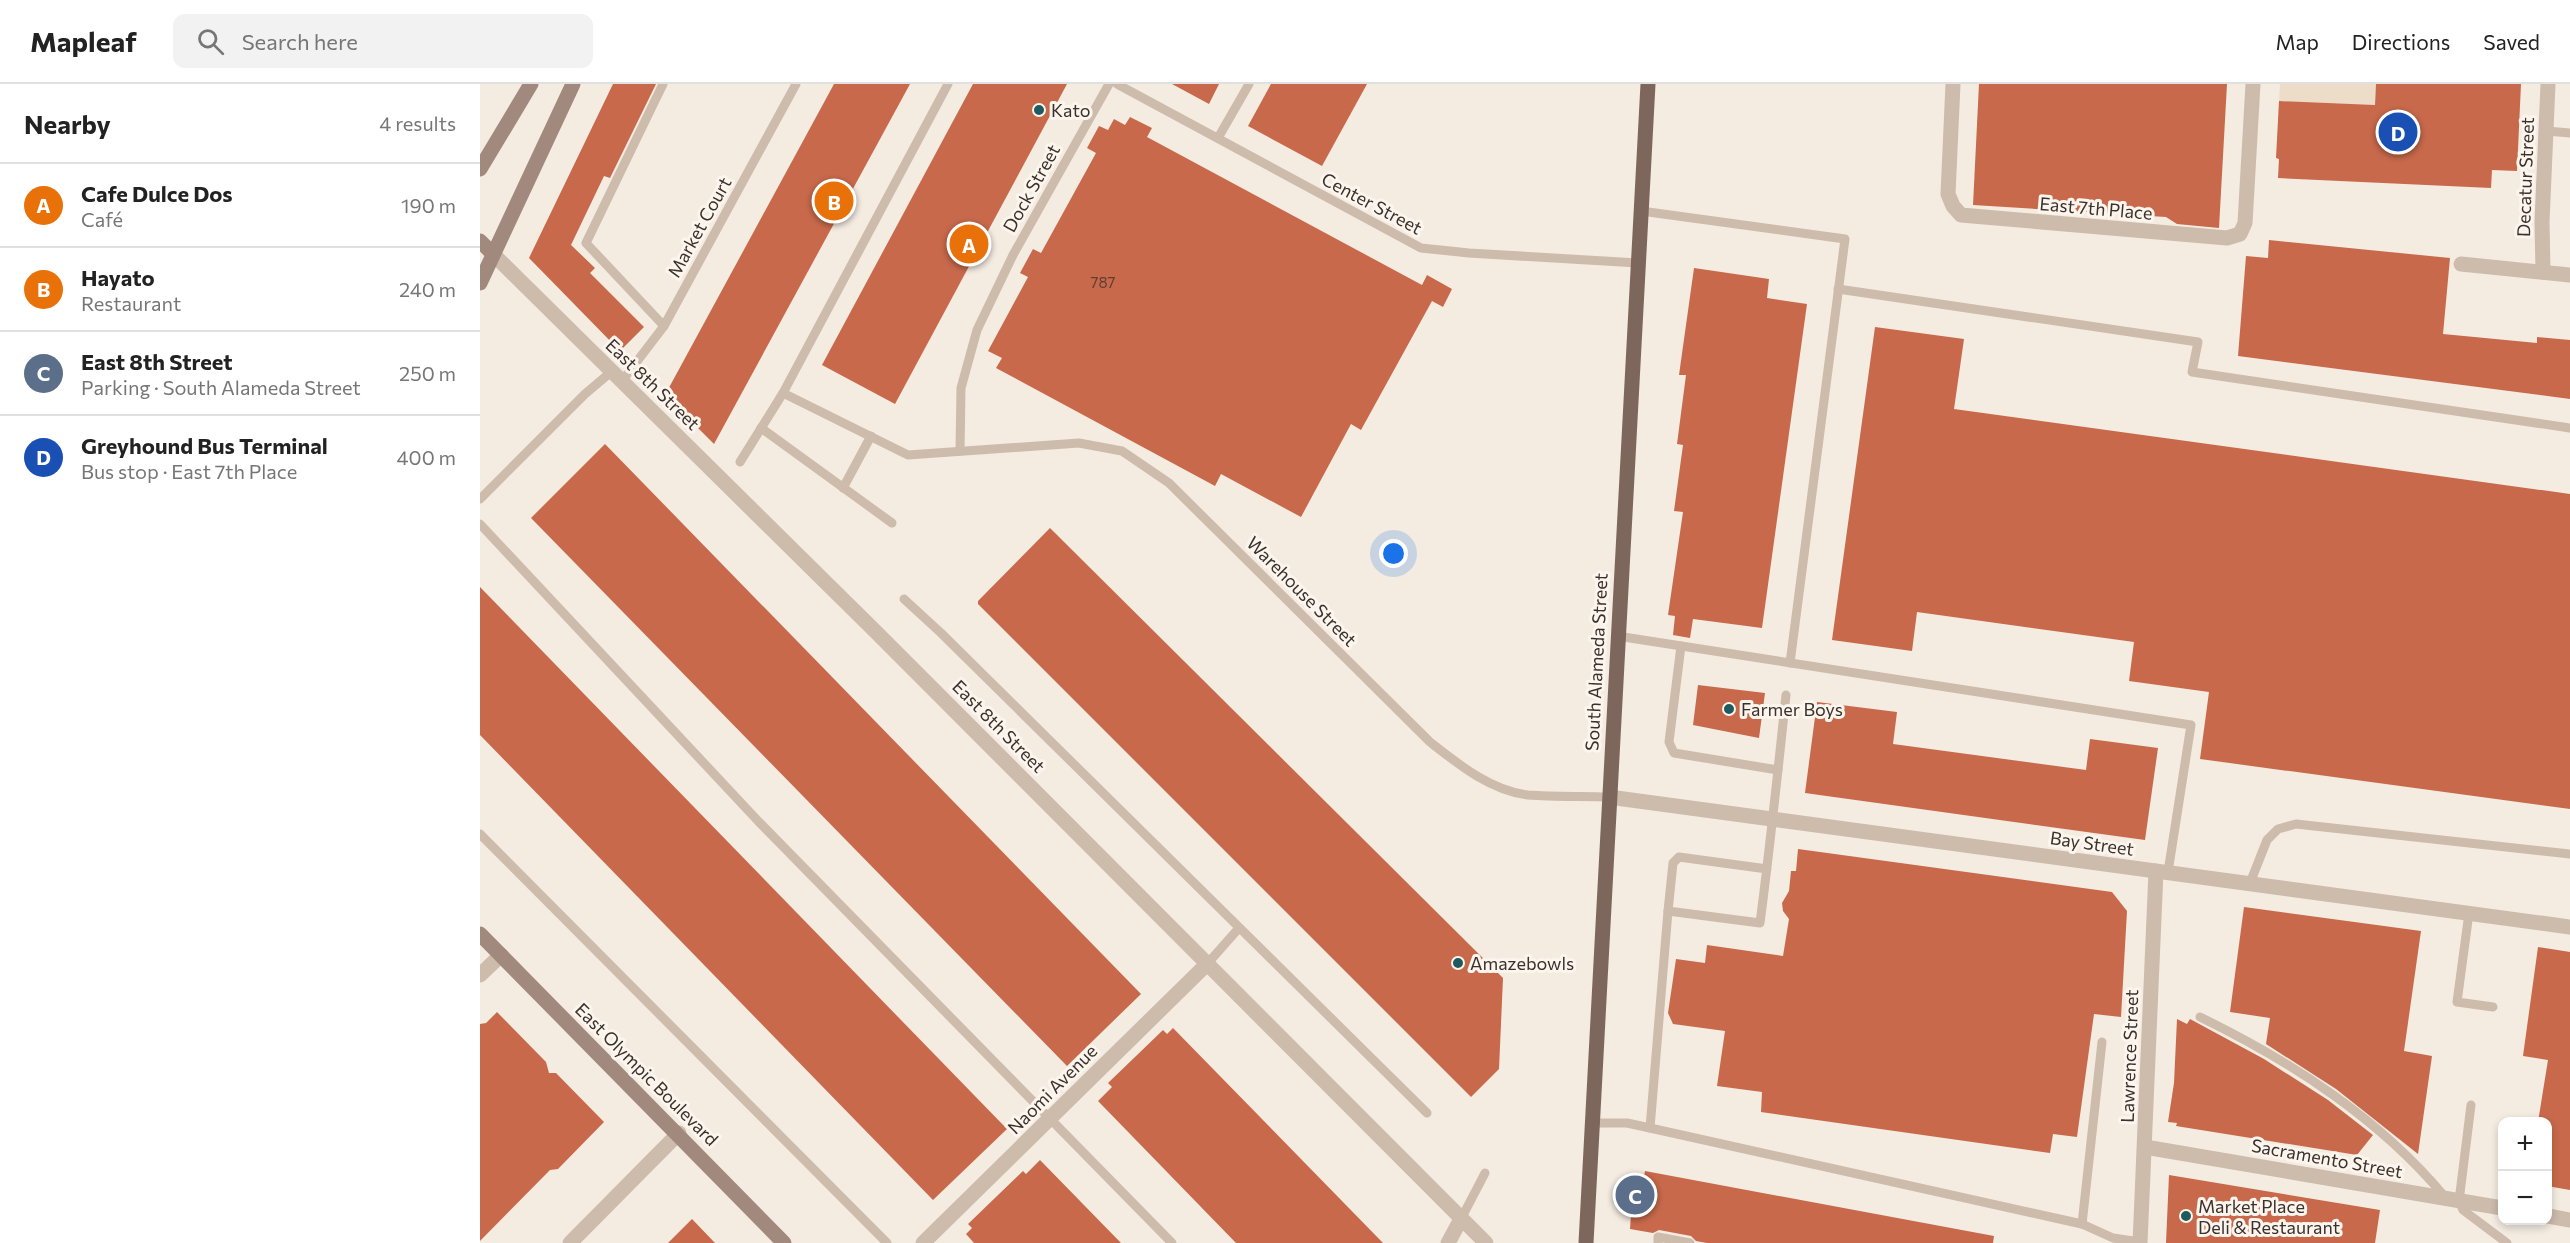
<!DOCTYPE html>
<meta charset="utf-8">
<style>
:root{--surface:#fff;--page:#f2f2f2;--text:#222;--muted:#767676;--line:#e0e0e0;--accent:#0f766e}
body{margin:0;font-family:Commissioner,sans-serif;background:var(--page);color:var(--text)}
.controls{position:absolute;right:18px;bottom:18px;display:grid;overflow:hidden;border-radius:12px;box-shadow:0 3px 9px #0003}
.controls button{width:54px;height:54px;display:grid;place-items:center;padding:0;border:0;border-bottom:2px solid var(--line);background:var(--surface);color:var(--text);font:30px sans-serif}
.you{position:absolute;left:914px;top:470px;width:21px;height:21px;margin:-15px;border:4px solid #fff;border-radius:50%;background:#1a73e8;box-shadow:0 0 0 9px #1a73e833}
.badge{display:grid;place-items:center;width:39px;height:39px;border-radius:50%;background:var(--accent);color:#fff;font-size:20px;font-weight:700}
.pin{position:absolute;translate:-50% -50%;border:3px solid #fff;box-shadow:0 2px 6px #0006}
.list{margin:0;padding:0;list-style:none}
h2{display:flex;justify-content:space-between;align-items:center;height:78px;margin:0;padding:0 24px;font-size:26px}
h2 small{font-size:20px;font-weight:400;color:var(--muted)}
.list li{display:grid;grid-template-columns:39px 1fr auto;gap:18px;align-items:center;box-sizing:border-box;height:84px;padding:0 24px;border-top:2px solid var(--line)}
.list b{display:block;font-size:22px;white-space:nowrap}
.list p{margin:0;font-size:20px;white-space:nowrap;color:var(--muted)}
.list em{font-size:20px;font-style:normal;color:var(--muted)}
.icon{flex:none;width:33px;height:33px;fill:none;stroke:currentColor;stroke-width:2;stroke-linecap:round;stroke-linejoin:round}
.map{position:relative;flex:none;width:2090px;height:1159px;overflow:hidden}
header{display:flex;align-items:center;gap:36px;box-sizing:border-box;height:84px;padding:0 30px;background:var(--surface);border-bottom:2px solid var(--line)}
header strong{font-size:28px}
nav{display:flex;gap:33px;margin-inline-start:auto;font-size:21px}
.search{width:420px;height:54px;background:var(--page);display:flex;align-items:center;gap:15px;box-sizing:border-box;padding:0 21px;border-radius:12px;color:var(--muted);font-size:22px}
main{display:flex}
aside{flex:1;background:var(--surface)}
.map>svg:first-child{display:block}
.plaza{fill:#ecdcc8}
.building{fill:#c8694b}
.lines{fill:none;stroke-linecap:round;stroke-linejoin:round}
.service{stroke:#cdbbac;stroke-width:9}
.minor{stroke:#cdbbac;stroke-width:15}
.secondary{stroke:#a18a7d;stroke-width:15}
.primary{stroke:#7d675c;stroke-width:15}
.poi-dot{fill:#1f5a5e;stroke:#fbf5ee;stroke-width:2}
.labels{text-anchor:middle;dominant-baseline:central;stroke-width:6;stroke-linejoin:round;paint-order:stroke}
.number-label{font-size:15px;fill:#5e3e33}
.poi-label{font-size:18px;fill:#3b302b;stroke:#fbf5ee;text-anchor:start}
.street-label{font-size:18px;fill:#3b302b;stroke:#fbf5ee}
</style>
<header>
<strong>Mapleaf</strong>
<div class="search"><svg class="icon" aria-label="search" viewBox="0 0 24 24"><circle cx="10" cy="10" r="6"/><path d="M15 15l6 6"/></svg>Search here</div>
<nav><a>Map</a><a>Directions</a><a>Saved</a></nav>
</header>
<main>
<aside>
<h2>Nearby<small>4 results</small></h2>
<ul class="list">
<li><span class="badge" style="background:#e8710a">A</span><div><b>Cafe Dulce Dos</b><p>Café</p></div><em>190 m</em></li>
<li><span class="badge" style="background:#e8710a">B</span><div><b>Hayato</b><p>Restaurant</p></div><em>240 m</em></li>
<li><span class="badge" style="background:#5c6f8a">C</span><div><b>East 8th Street</b><p>Parking · South Alameda Street</p></div><em>250 m</em></li>
<li><span class="badge" style="background:#1a4fb4">D</span><div><b>Greyhound Bus Terminal</b><p>Bus stop · East 7th Place</p></div><em>400 m</em></li>
</ul>
</aside>
<div class="map">
<svg width="2090" height="1159" viewBox="0 0 2090 1159">
<rect width="100%" height="100%" fill="#f4ebe1"/>
<polygon class="plaza" points="1800,0 1896,0 1895,21 1799,17"/>
<g class="building">
<polygon points="133,0 176,0 130,94 124,92 91,161 115,184 110,189 164,243 140,267 49,174"/>
<polygon points="354,0 430,0 234,360 185,311"/>
<polygon points="493,0 587,0 415,320 342,281"/>
<polygon points="692,0 739,0 729,20"/>
<polygon points="791,0 887,0 842,82 768,42"/>
<polygon points="1499,0 1747,0 1739,144 1697,140 1686,133 1493,121"/>
<polygon points="1896,0 2041,0 2037,87 2012,86 2011,104 1798,94 1799,75 1796,74 1799,17 1895,21"/>
<polygon points="650,33 672,44 667,53 942,201 947,191 972,205 963,223 952,217 881,346 871,340 821,433 741,390 735,402 516,284 522,274 508,267 548,193 540,189 553,165 561,169 616,69 607,64 619,42 628,46 634,35 645,41"/>
<polygon points="1789,156 1970,174 1963,250 2057,259 2057,253 2090,256 2090,315 1758,272 1766,172 1788,174"/>
<polygon points="1214,184 1289,195 1287,214 1327,220 1282,544 1213,535 1210,554 1193,551 1195,532 1188,531 1203,428 1194,427 1203,361 1197,360 1206,291 1199,291"/>
<polygon points="1395,243 1484,255 1474,325 2090,410 2090,725 1720,675 1729,608 1649,597 1654,558 1437,528 1432,567 1352,556"/>
<polygon points="125,360 661,910 587,982 51,434"/>
<polygon points="570,444 1023,894 1019,985 991,1013 498,520 498,517"/>
<polygon points="0,503 527,1045 453,1116 0,651"/>
<polygon points="1218,601 1285,609 1279,654 1213,641"/>
<polygon points="1337,618 1417,628 1413,660 1606,686 1610,655 1678,664 1665,756 1325,709"/>
<polygon points="1318,765 1632,808 1647,827 1641,933 1614,930 1597,1053 1573,1050 1570,1069 1281,1028 1282,1008 1237,1002 1245,947 1193,940 1188,929 1196,875 1225,879 1227,861 1303,872 1309,835 1303,827 1302,819 1309,807 1311,787 1316,787"/>
<polygon points="1764,823 1941,847 1924,967 1952,972 1938,1070 1856,1005 1786,960 1790,934 1750,928"/>
<polygon points="2058,863 2090,868 2090,1106 2067,1102 2067,1038 2058,1038 2068,976 2043,972"/>
<polygon points="17,928 66,978 69,989 76,989 124,1038 78,1085 70,1086 0,1157 0,940 6,939"/>
<polygon points="1697,935 1707,940 1710,935 1784,975 1848,1016 1893,1051 1877,1071 1696,1042 1697,1039 1688,1038 1694,999"/>
<polygon points="693,944 903,1159 756,1159 618,1017 632,1003 628,999 683,946 687,950"/>
<polygon points="560,1076 641,1159 494,1159 486,1150 492,1144 488,1140 543,1087 546,1090"/>
<polygon points="1165,1087 1514,1152 1513,1159 1227,1159 1216,1157 1211,1152 1179,1146 1173,1149 1150,1145 1151,1131 1157,1132"/>
<polygon points="1689,1091 1900,1126 1895,1159 1686,1159"/>
<polygon points="212,1135 235,1159 188,1159"/>
</g>
<g class="lines">
<g class="service">
<polyline points="183,0 106,159 184,242"/>
<path d="M468 0 303 309 428 371 599 359 642 367 689 399 950 658C978 680 1011 707 1048 711 1075 713 1102 712 1129 713"/>
<polyline points="637,0 941,164 989,169 1158,179"/>
<polyline points="2066,47 2090,49"/>
<polyline points="738,54 769,0"/>
<polyline points="1161,127 1365,155 1310,579"/>
<polyline points="1358,205 1718,258 1712,288 2090,344"/>
<polyline points="142,297 184,242 316,0"/>
<polyline points="281,344 412,439"/>
<polyline points="480,367 481,304 497,246 533,171 629,0"/>
<polyline points="260,378 303,309"/>
<polyline points="363,404 391,352"/>
<polyline points="0,415 105,310 131,288"/>
<polyline points="0,440 279,738 692,1159"/>
<polyline points="424,515 461,549 947,1029"/>
<polyline points="1137,552 1711,641 1688,788"/>
<polyline points="1201,562 1189,658 1194,669 1298,686"/>
<polyline points="0,750 407,1159"/>
<path d="M1287 785 1199 773 1193 779 1188 827 1280 839C1290 763 1298 687 1306 611"/>
<polyline points="1770,799 1787,756 1798,745 1816,740 2090,770"/>
<polyline points="1989,829 1977,918 2013,923"/>
<polyline points="728,879 759,844"/>
<path d="M1720 933C1812 978 1899 1034 1965 1113"/>
<polyline points="1991,1021 1979,1117 1983,1126 2027,1159"/>
<polyline points="1112,1039 1147,1039 1170,1044 1602,1140 1633,1154 1660,1158"/>
<polyline points="1170,1044 1188,827"/>
<polyline points="981,1135 1005,1089"/>
<polyline points="1602,1140 1622,958"/>
<polyline points="1178,1159 1178,1153 1210,1159"/>
</g>
<g class="minor">
<polyline points="1473,0 1468,110 1473,122 1481,131 1747,154 1760,150 1765,139 1773,0"/>
<polyline points="13,170 395,547 1006,1159"/>
<polyline points="1981,180 2090,191"/>
<polyline points="2063,188 2062,138 2068,0"/>
<polyline points="1129,713 2090,843"/>
<polyline points="0,891 21,871"/>
<polyline points="1665,1063 2022,1124"/>
<polyline points="2068,1132 2090,1136"/>
<polyline points="90,1159 199,1049"/>
<polyline points="443,1159 728,879"/>
<polyline points="968,1159 981,1135"/>
<polyline points="1660,1159 1676,787"/>
</g>
<g class="secondary">
<polyline points="0,85 51,0"/>
<polyline points="0,157 13,170"/>
<polyline points="0,199 93,0"/>
<polyline points="0,850 304,1159"/>
</g>
<polyline class="primary" points="1106,1159 1168,0"/>
</g>
<g class="poi-dot">
<circle cx="559" cy="26" r="6"/>
<circle cx="1249" cy="625" r="6"/>
<circle cx="978" cy="879" r="6"/>
<circle cx="1706" cy="1132" r="6"/>
</g>
<g class="labels">
<g class="number-label">
<text x="623" y="198">787</text>
</g>
<g class="poi-label">
<text x="571" y="26">Kato</text>
<text x="1261" y="625">Farmer Boys</text>
<text x="990" y="879">Amazebowls</text>
<text x="1718" y="1122">Market Place<tspan x="1718" dy="21">Deli &amp; Restaurant</tspan></text>
</g>
<g class="street-label">
<text transform="translate(2045 93) rotate(-88)">Decatur Street</text>
<text transform="translate(551 104) rotate(-61)">Dock Street</text>
<text transform="translate(892 119) rotate(28)">Center Street</text>
<text transform="translate(1616 124) rotate(5)">East 7th Place</text>
<text transform="translate(219 143) rotate(-61)">Market Court</text>
<text transform="translate(173 300) rotate(44)">East 8th Street</text>
<text transform="translate(822 507) rotate(45)">Warehouse Street</text>
<text transform="translate(1116 578) rotate(-87)">South Alameda Street</text>
<text transform="translate(519 642) rotate(45)">East 8th Street</text>
<text transform="translate(1612 759) rotate(8)">Bay Street</text>
<text transform="translate(1649 972) rotate(-88)">Lawrence Street</text>
<text transform="translate(167 990) rotate(45)">East Olympic Boulevard</text>
<text transform="translate(572 1005) rotate(-45)">Naomi Avenue</text>
<text transform="translate(1847 1074) rotate(10)">Sacramento Street</text>
</g>
</g>
</svg>
<div class="controls">
<button>+</button>
<button>−</button>
</div>
<div class="you"></div>
<div class="pin badge" style="left:489px;top:160px;background:#e8710a">A</div>
<div class="pin badge" style="left:354px;top:117px;background:#e8710a">B</div>
<div class="pin badge" style="left:1155px;top:1111px;background:#5c6f8a">C</div>
<div class="pin badge" style="left:1918px;top:48px;background:#1a4fb4">D</div>
</div>
</main>
